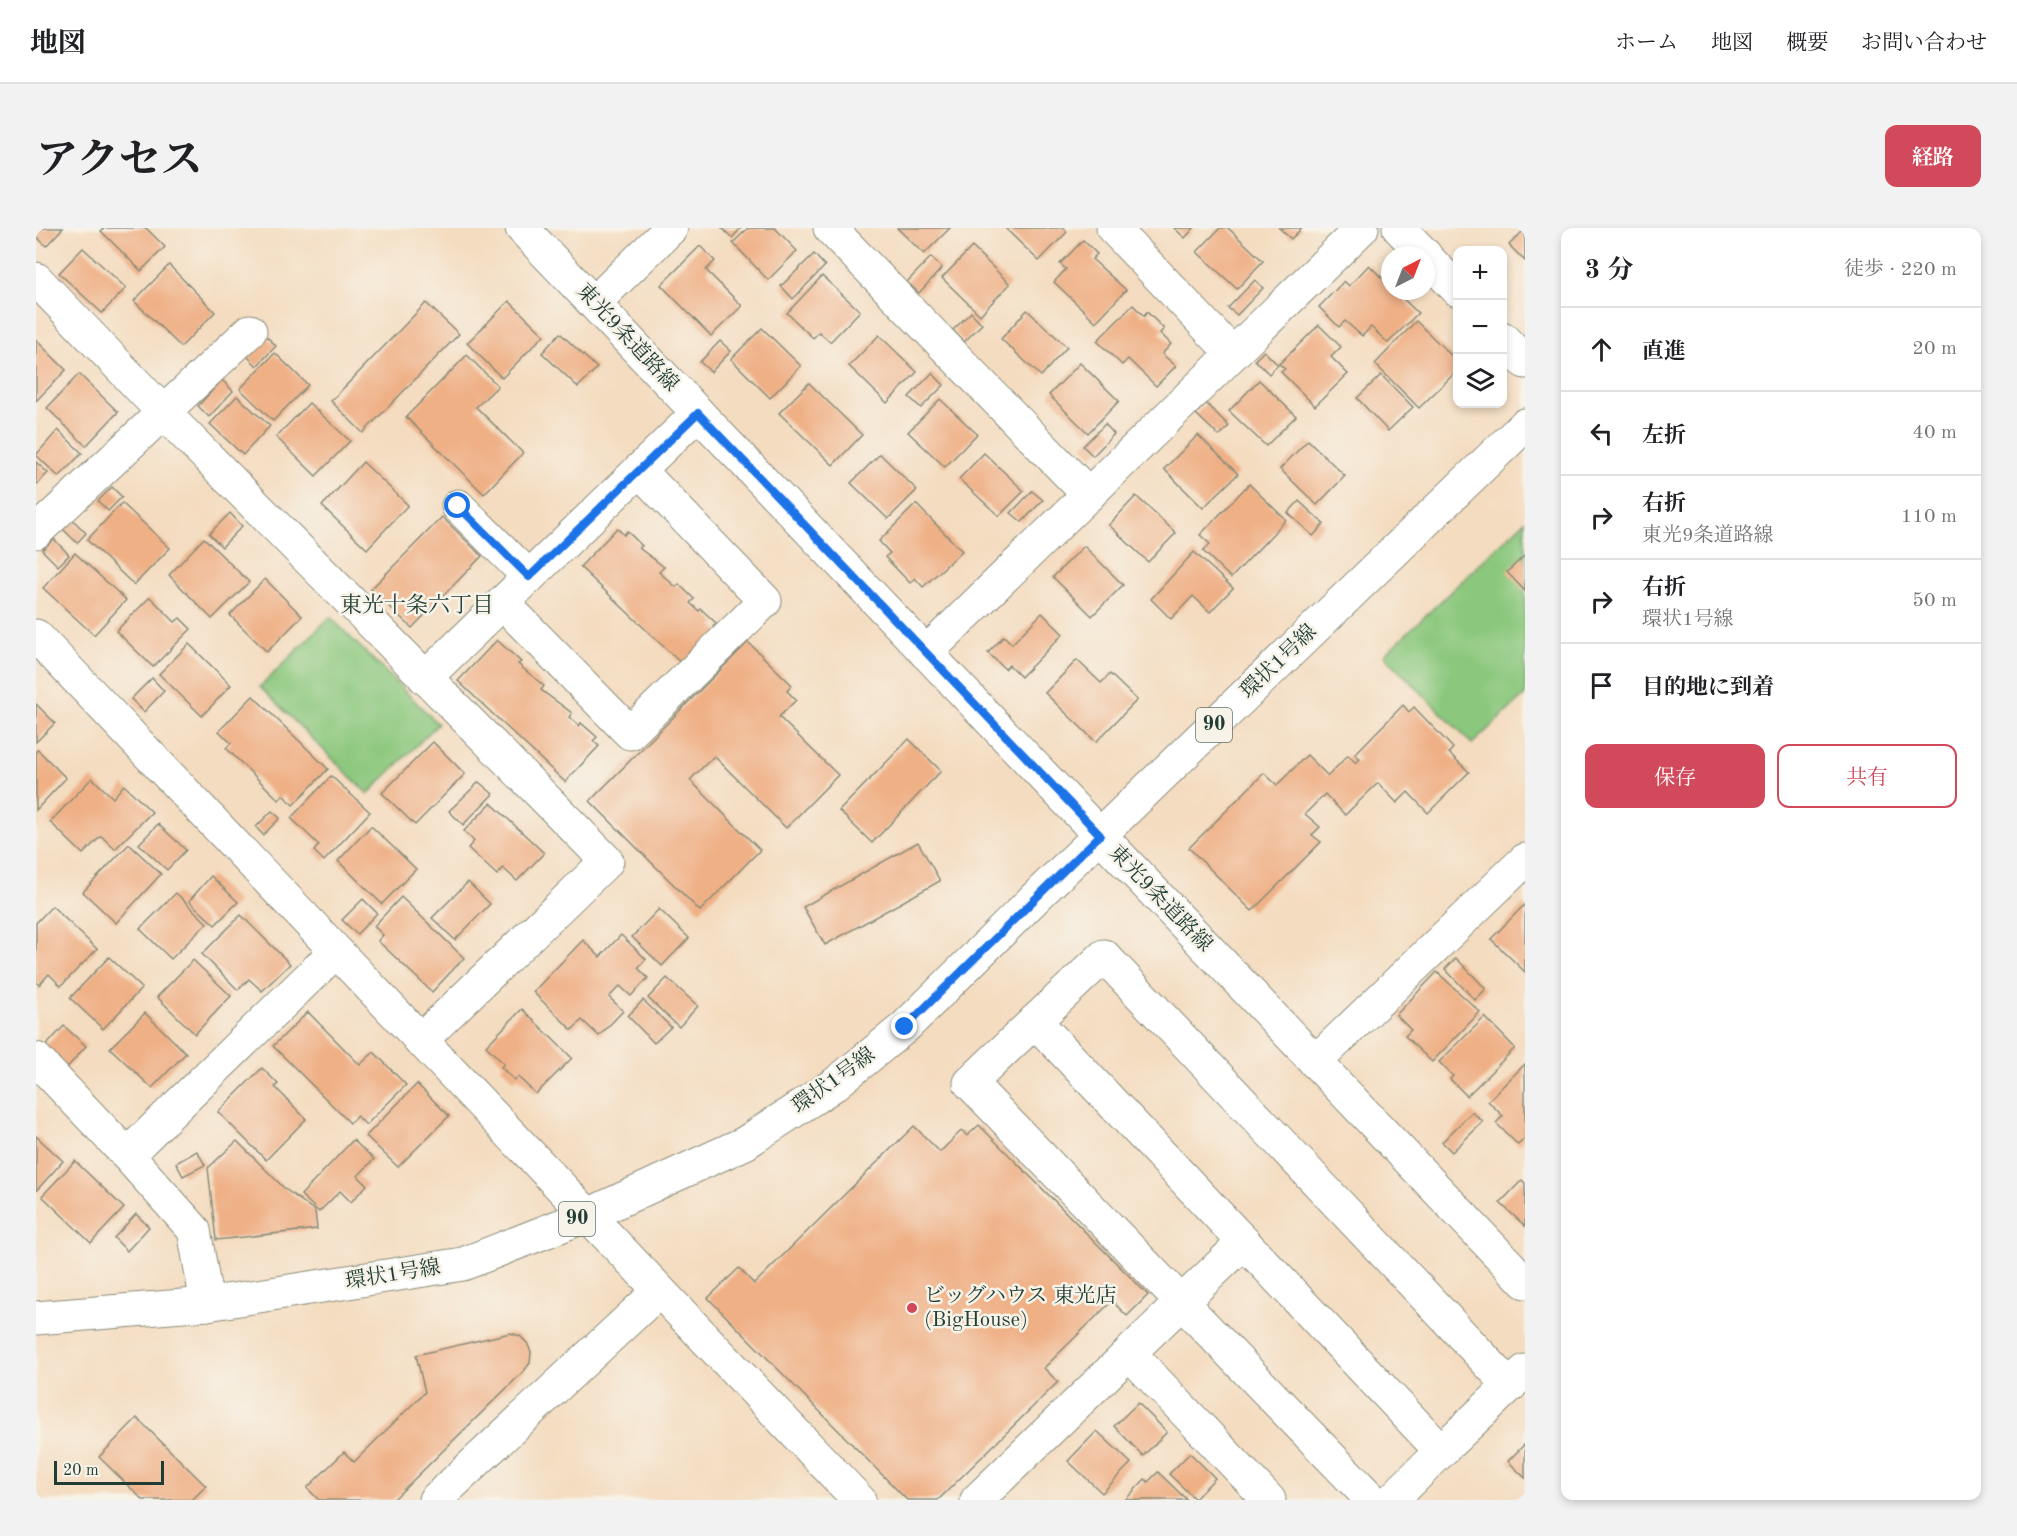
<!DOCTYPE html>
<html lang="ja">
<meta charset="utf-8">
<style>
:root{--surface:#fff;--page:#f2f2f2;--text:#202124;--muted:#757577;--line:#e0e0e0;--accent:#d1495b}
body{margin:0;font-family:"Old Standard TT","Noto Serif JP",serif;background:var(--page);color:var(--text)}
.controls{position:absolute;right:18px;top:18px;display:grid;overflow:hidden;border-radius:12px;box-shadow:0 3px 9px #0003}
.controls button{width:54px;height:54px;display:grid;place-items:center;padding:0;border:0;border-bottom:2px solid var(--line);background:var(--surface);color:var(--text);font:30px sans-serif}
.compass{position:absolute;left:1345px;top:18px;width:54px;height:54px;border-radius:50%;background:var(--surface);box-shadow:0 3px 9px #0003;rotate:42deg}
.scale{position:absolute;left:18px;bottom:15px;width:110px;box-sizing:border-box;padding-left:6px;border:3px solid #1f3d34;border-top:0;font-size:16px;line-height:21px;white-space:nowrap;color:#1f3d34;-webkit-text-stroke:4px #f7f3e8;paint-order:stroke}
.stop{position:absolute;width:18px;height:18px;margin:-14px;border:4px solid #1a73e8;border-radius:50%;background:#fff}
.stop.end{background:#1a73e8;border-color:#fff;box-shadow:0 2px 6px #0008}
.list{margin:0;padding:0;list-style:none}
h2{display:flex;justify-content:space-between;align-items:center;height:78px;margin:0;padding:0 24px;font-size:26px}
h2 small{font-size:20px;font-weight:400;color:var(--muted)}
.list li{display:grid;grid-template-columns:39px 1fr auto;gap:18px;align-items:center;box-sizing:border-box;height:84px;padding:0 24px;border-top:2px solid var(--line)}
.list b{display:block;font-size:22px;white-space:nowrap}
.list p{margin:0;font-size:20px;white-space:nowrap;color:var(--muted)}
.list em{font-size:20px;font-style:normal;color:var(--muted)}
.actions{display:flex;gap:12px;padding:18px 24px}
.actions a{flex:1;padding:14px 0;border:2px solid var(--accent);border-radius:12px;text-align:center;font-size:21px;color:var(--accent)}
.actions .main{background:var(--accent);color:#fff}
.icon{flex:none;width:33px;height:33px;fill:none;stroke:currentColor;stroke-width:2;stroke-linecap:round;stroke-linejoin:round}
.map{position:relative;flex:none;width:1489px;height:1272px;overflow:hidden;border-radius:12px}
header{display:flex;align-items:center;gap:36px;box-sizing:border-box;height:84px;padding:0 30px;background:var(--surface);border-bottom:2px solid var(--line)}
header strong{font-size:28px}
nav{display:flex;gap:33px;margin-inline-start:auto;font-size:21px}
.intro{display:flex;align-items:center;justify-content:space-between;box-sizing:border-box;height:144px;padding:0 36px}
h1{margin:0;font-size:42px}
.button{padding:15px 27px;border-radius:12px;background:var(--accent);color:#fff;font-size:21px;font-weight:700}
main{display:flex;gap:36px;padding:0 36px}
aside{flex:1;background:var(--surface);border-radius:12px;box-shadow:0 3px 9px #0003}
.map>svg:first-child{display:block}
.green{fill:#8bc77d;stroke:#558258;stroke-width:1.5}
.building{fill:#efb086}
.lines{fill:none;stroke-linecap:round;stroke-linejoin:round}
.minor-casing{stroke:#8a8c7a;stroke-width:35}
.major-casing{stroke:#8a8c7a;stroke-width:35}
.minor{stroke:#fff;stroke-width:33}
.major{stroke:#fff;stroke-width:33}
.route{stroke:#1a73e8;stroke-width:8}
.poi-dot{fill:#d1495b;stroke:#f7f3e8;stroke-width:2}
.labels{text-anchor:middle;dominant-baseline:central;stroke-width:5;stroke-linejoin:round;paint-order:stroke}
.shield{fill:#f7f3e8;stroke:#60746a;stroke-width:1.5}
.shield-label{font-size:20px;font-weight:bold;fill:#1f3d34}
.street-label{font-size:21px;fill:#1f3d34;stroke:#f7f3e8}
.poi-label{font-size:21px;fill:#1f3d34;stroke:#f7f3e8;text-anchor:start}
.neighbourhood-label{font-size:22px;fill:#1f3d34;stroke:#f7f3e8}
</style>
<header>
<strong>地図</strong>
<nav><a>ホーム</a><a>地図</a><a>概要</a><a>お問い合わせ</a></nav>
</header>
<div class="intro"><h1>アクセス</h1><a class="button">経路</a></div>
<main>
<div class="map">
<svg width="1489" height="1272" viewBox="0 0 1489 1272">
<rect width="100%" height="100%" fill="#f7f3e8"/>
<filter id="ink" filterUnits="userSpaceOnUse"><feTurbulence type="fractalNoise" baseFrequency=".0167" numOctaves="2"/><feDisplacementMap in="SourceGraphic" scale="12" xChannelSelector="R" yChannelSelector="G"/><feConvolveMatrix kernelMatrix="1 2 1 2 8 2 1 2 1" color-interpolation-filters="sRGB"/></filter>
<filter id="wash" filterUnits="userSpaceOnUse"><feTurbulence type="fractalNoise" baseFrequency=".008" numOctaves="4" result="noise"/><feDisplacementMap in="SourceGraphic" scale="24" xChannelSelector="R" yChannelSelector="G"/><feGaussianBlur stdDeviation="1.35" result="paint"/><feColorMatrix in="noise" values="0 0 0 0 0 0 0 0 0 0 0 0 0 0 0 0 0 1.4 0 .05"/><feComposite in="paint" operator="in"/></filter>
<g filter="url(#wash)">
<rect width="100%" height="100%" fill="#f4dcc0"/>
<g class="green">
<polygon points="1489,293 1489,467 1436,516 1348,427"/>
<polygon points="294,389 402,496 332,566 224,459"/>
</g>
<g id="blocks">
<g class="building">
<polygon points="0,0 27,0 10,18 0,8"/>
<polygon points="68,0 110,0 129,19 105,43 65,3"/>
<polygon points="686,0 705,0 696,10"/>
<polygon points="712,0 739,0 761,23 732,52 697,15"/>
<polygon points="861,0 914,0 888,26"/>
<polygon points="969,0 1028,0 1031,4 1003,33"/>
<polygon points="1138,0 1158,0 1149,10"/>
<polygon points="1184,0 1192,0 1227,33 1201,61 1161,24"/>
<polygon points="1243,0 1266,0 1255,11"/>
<polygon points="1489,1 1489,33 1473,17"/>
<polygon points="1047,12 1061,26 1056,31 1090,62 1060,94 1018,54 1030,41 1024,36"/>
<polygon points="664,18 679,33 670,42 706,78 675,108 625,57"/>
<polygon points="936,19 974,56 944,87 906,50"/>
<polygon points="47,20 90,60 66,85 23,45"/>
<polygon points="778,26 789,38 757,71 745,58"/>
<polygon points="895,29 906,40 883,65 871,54"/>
<polygon points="133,37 179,84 145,119 98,73"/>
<polygon points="1333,37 1354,58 1354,63 1359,63 1382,85 1352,115 1335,99 1326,108 1309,93 1303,99 1283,79 1308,53 1313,58"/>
<polygon points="786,48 824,83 794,114 783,104 777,110 751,85"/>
<polygon points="1219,52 1227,60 1201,87 1192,80"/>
<polygon points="473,73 508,107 466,150 431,115"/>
<polygon points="390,75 423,106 327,205 295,173"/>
<polygon points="1097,77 1108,88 1111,84 1128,101 1124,105 1135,116 1126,126 1140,138 1120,158 1092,131 1086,137 1061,113"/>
<polygon points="991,82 1031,119 1005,148 965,111"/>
<polygon points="935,84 946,96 928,114 917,102"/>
<polygon points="1380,93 1422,134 1422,142 1383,180 1339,136"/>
<polygon points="1283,97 1305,119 1295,129 1312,146 1279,178 1245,144 1249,141 1243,136"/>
<polygon points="726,100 765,138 734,170 695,131"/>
<polygon points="524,105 561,140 542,159 506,125"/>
<polygon points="843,107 881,144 851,175 813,138"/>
<polygon points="230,108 240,118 221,138 211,128"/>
<polygon points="0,112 30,142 0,173"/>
<polygon points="684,113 695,123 675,144 664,134"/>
<polygon points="1228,123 1242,137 1233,146 1219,132"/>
<polygon points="239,125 272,157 237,193 204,161"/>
<polygon points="431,127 462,158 440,179 487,225 448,266 370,189"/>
<polygon points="1044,135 1083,173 1052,205 1013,167"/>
<polygon points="896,145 908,157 885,180 873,169"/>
<polygon points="43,146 82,184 50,218 11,180"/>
<polygon points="1345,147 1377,179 1352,203 1321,170"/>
<polygon points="186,152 197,163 173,189 162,178"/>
<polygon points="1223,152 1260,188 1230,218 1193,183"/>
<polygon points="773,155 826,207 797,237 743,185"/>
<polygon points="201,168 234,198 207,227 174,196"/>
<polygon points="904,171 941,206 909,239 872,204"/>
<polygon points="273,175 314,213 280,248 240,209"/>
<polygon points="1170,175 1193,198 1183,208 1160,186"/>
<polygon points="1069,196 1078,206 1057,228 1047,218"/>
<polygon points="22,202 46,225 23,249 0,227"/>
<polygon points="1162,207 1202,246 1167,280 1128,241"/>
<polygon points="1272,212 1309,248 1281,277 1244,241"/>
<polygon points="948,225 988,263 963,288 923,251"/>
<polygon points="844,226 881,262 852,291 815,255"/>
<polygon points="0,234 12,245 0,257"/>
<polygon points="327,234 372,277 331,321 286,278"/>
<polygon points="1213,256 1250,292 1195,350 1167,323 1174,316 1164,307"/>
<polygon points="76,259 86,269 72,283 62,273"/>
<polygon points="996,263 1007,272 986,294 975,285"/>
<polygon points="1100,268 1140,305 1112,334 1073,297"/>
<polygon points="1263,273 1288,296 1277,308 1252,285"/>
<polygon points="86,275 134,320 98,357 51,312"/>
<polygon points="880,276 926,323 887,359 879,350 874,355 849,329 854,325 843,313"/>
<polygon points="194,285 206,298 186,319 173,306"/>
<polygon points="406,289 446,328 376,400 335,361"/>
<polygon points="36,291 50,305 41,315 27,301"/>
<polygon points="581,300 588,307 591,303 606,318 603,320 628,339 623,344 640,359 643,356 658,371 654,375 663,383 665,381 680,395 677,398 683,404 649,439 544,339"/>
<polygon points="168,310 213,354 176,391 133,347"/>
<polygon points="18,311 33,327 22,338 6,322"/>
<polygon points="1048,318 1087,357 1056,388 1017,349"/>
<polygon points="1158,324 1197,360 1174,384 1157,368 1135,391 1115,371"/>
<polygon points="39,325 90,372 58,407 7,360"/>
<polygon points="1488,328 1489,329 1489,363 1471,344"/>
<polygon points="229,351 266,388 231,424 194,387"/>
<polygon points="114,369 139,394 144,390 155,401 117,439 80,403"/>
<polygon points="1006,385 1027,406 985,449 973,437 969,441 952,425 968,408 976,416"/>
<polygon points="461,412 485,434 482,436 508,458 505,462 536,485 533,489 543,498 545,495 561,509 557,513 563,518 529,554 422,453"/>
<polygon points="712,414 756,457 751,463 760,472 743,489 802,547 750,600 678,528 654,552 724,622 664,683 554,573"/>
<polygon points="153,416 195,457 166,488 123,446"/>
<polygon points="1041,432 1065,455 1074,446 1101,472 1060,514 1009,465"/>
<polygon points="116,450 128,463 108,484 95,471"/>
<polygon points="217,468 292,541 257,577 247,567 243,572 190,520 195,515 183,503"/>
<polygon points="0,476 19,495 0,514"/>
<polygon points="1367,477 1373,484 1378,479 1417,520 1413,525 1433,544 1392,585 1372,564 1361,575 1342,555 1309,587 1289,566 1269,586 1284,599 1276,607 1285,614 1216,683 1153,620 1228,545 1241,557 1271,527 1292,548 1312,527 1320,535 1324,531 1319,526"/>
<polygon points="873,511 905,543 836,615 803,583"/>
<polygon points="397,514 429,546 379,597 346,565"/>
<polygon points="2,522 30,550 0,582 0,523"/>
<polygon points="295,548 334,584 288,633 278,623 283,617 255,590"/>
<polygon points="56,550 77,570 88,557 116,584 79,621 65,608 47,626 14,594"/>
<polygon points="443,554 457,566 427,597 413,583"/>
<polygon points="455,575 508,625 481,653 467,640 461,647 432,620 438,613 428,603"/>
<polygon points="236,583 244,590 227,607 220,599"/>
<polygon points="122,596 150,622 131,642 103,616"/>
<polygon points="335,598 380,641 346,676 302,633"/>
<polygon points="882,614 904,653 789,717 767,679"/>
<polygon points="93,616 125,646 80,695 47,664"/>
<polygon points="175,648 202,674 179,697 153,673"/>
<polygon points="432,654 454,676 419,712 396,690"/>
<polygon points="140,665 171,695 135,731 104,701"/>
<polygon points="365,669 428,730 396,764 342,713 347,707 338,698"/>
<polygon points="327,671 341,685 321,706 306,692"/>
<polygon points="1489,676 1489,744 1455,711"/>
<polygon points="16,678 61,721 25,758 13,746 3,757 0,754 0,695"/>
<polygon points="623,681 653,710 626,738 596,709"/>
<polygon points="205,687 254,736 226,763 213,751 202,762 166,726"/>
<polygon points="585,707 610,731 602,740 612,750 595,768 584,758 573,769 587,783 563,808 546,792 536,802 497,764 547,712 564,729"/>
<polygon points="73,729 106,760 67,801 34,770"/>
<polygon points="1420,730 1450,761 1439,772 1409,741"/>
<polygon points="157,732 195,768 159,806 121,769"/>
<polygon points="1401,744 1444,784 1396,834 1369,808 1375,802 1360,787"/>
<polygon points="631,750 662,778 643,799 612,770"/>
<polygon points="607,772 635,799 618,815 592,788"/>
<polygon points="486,781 536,830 500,866 482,849 478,852 465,839 468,836 450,818"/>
<polygon points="272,784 324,837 338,824 370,857 330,897 321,888 314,895 237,818"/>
<polygon points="109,785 150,825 116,860 74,820"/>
<polygon points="1449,789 1479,820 1431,868 1414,851 1417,848 1403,834"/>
<polygon points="28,798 50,818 30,841 7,821"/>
<polygon points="1489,836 1489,910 1482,917 1460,895 1467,888 1452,873"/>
<polygon points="226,840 242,856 239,859 270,891 230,932 182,884"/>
<polygon points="381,856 413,888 362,939 330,908"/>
<polygon points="1436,884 1447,894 1416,924 1406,914"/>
<polygon points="943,897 1112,1067 1091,1088 1076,1073 1008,1140 1022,1154 902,1272 871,1272 672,1070 703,1040 718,1056 878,898 904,924 926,902 931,908"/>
<polygon points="0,908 27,933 0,963"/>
<polygon points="317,912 338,931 322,948 331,957 315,974 304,963 283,984 265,967"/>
<polygon points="201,913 249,961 279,983 281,1001 180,1012 172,940"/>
<polygon points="161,923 169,937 147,948 140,935"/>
<polygon points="39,933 88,980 55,1015 6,968"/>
<polygon points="1486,952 1489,955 1489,998 1464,975"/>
<polygon points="100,986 113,999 91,1023 78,1010"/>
<polygon points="474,1105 484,1108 491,1115 495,1124 494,1135 488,1143 357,1272 283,1272 271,1260 308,1224 318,1234 389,1164 380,1127"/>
<polygon points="1102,1175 1131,1204 1107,1228 1078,1198"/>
<polygon points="101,1190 170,1258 156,1272 107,1272 63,1229"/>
<polygon points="1061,1203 1095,1235 1066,1265 1032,1233"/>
<polygon points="1489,1216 1489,1250 1472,1233"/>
<polygon points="1154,1225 1179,1250 1159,1271 1133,1246"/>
<polygon points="1122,1244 1151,1272 1089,1272 1109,1251 1112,1254"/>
</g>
</g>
</g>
<g filter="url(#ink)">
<use href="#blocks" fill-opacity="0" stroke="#8a8c7a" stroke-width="1.5"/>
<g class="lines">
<g class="minor-casing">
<g id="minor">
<polyline points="486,0 1489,1054"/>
<polyline points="794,0 1053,267"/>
<polyline points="1077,0 1196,125"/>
<polyline points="1363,0 1389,27"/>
<polyline points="1390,29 1422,62"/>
<polyline points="0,51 127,184 571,633 384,813"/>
<polyline points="558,75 635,0"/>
<polyline points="1466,110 1489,134"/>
<polyline points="422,278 493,349"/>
<polyline points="0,304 214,103"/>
<polyline points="467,375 594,505 729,373 603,242"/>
<polyline points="0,408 823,1272"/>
<polyline points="890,425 1326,0"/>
<polyline points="389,450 662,185"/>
<polyline points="999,793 934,855 1336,1272"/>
<polyline points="0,831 91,927 158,1002 171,1076"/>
<polyline points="1279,834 1489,632"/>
<polyline points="91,927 299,724"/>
<polyline points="1094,1126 1233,1272"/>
<polyline points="1474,1158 1068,728 999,793 1405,1223 1489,1143"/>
<polyline points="399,1272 623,1063"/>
<polyline points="941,1272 1208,1014"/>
<polyline points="1356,1272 1405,1223"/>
</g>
</g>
<g class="major-casing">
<polyline id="major" points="0,1090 171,1076 427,1036 552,987 709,915 799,856 869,799 1008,661 1489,197"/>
</g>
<use href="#minor" class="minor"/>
<use href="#major" class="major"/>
</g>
</g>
<g class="lines" filter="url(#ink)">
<polyline class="route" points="422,278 493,349 662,185 1064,607 869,799"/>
</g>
<circle class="poi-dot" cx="876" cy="1080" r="6"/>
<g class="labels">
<g class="shield">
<rect x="1160" y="480" width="36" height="34" rx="4.5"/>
<rect x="523" y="974" width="36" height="34" rx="4.5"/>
</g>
<g class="shield-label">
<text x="1178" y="497">90</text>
<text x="541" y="991">90</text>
</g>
<g class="street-label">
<text transform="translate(591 110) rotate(47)">東光9条道路線</text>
<text transform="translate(1243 434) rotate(-44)">環状1号線</text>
<text transform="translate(1124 671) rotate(46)">東光9条道路線</text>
<text transform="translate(798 853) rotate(-36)">環状1号線</text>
<text transform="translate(357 1047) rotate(-9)">環状1号線</text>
</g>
<g class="poi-label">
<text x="888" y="1068">ビッグハウス 東光店<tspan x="888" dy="24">(BigHouse)</tspan></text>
</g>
<g class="neighbourhood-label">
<text x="381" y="378">東光十条六丁目</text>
</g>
</g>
</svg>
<div class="controls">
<button>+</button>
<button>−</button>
<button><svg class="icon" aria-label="layers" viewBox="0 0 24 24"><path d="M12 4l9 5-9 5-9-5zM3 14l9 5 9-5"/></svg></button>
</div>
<svg class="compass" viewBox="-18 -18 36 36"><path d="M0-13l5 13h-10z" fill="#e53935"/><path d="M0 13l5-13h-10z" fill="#757577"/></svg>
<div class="scale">20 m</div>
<div class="stop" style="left:422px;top:278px"></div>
<div class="stop end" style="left:869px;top:799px"></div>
</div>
<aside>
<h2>3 分<small>徒歩 · 220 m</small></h2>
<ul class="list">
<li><svg class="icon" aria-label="ahead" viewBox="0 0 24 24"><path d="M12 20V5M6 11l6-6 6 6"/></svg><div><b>直進</b></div><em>20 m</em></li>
<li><svg class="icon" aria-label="left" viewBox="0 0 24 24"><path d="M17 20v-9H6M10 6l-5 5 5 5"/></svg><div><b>左折</b></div><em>40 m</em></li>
<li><svg class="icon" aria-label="right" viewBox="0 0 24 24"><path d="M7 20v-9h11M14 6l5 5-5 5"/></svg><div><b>右折</b><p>東光9条道路線</p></div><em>110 m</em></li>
<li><svg class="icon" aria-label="right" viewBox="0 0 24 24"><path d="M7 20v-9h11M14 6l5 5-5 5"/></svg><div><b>右折</b><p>環状1号線</p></div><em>50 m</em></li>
<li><svg class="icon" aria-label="arrive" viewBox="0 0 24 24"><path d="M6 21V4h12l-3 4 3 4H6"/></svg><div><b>目的地に到着</b></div></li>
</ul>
<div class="actions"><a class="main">保存</a><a>共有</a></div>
</aside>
</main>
